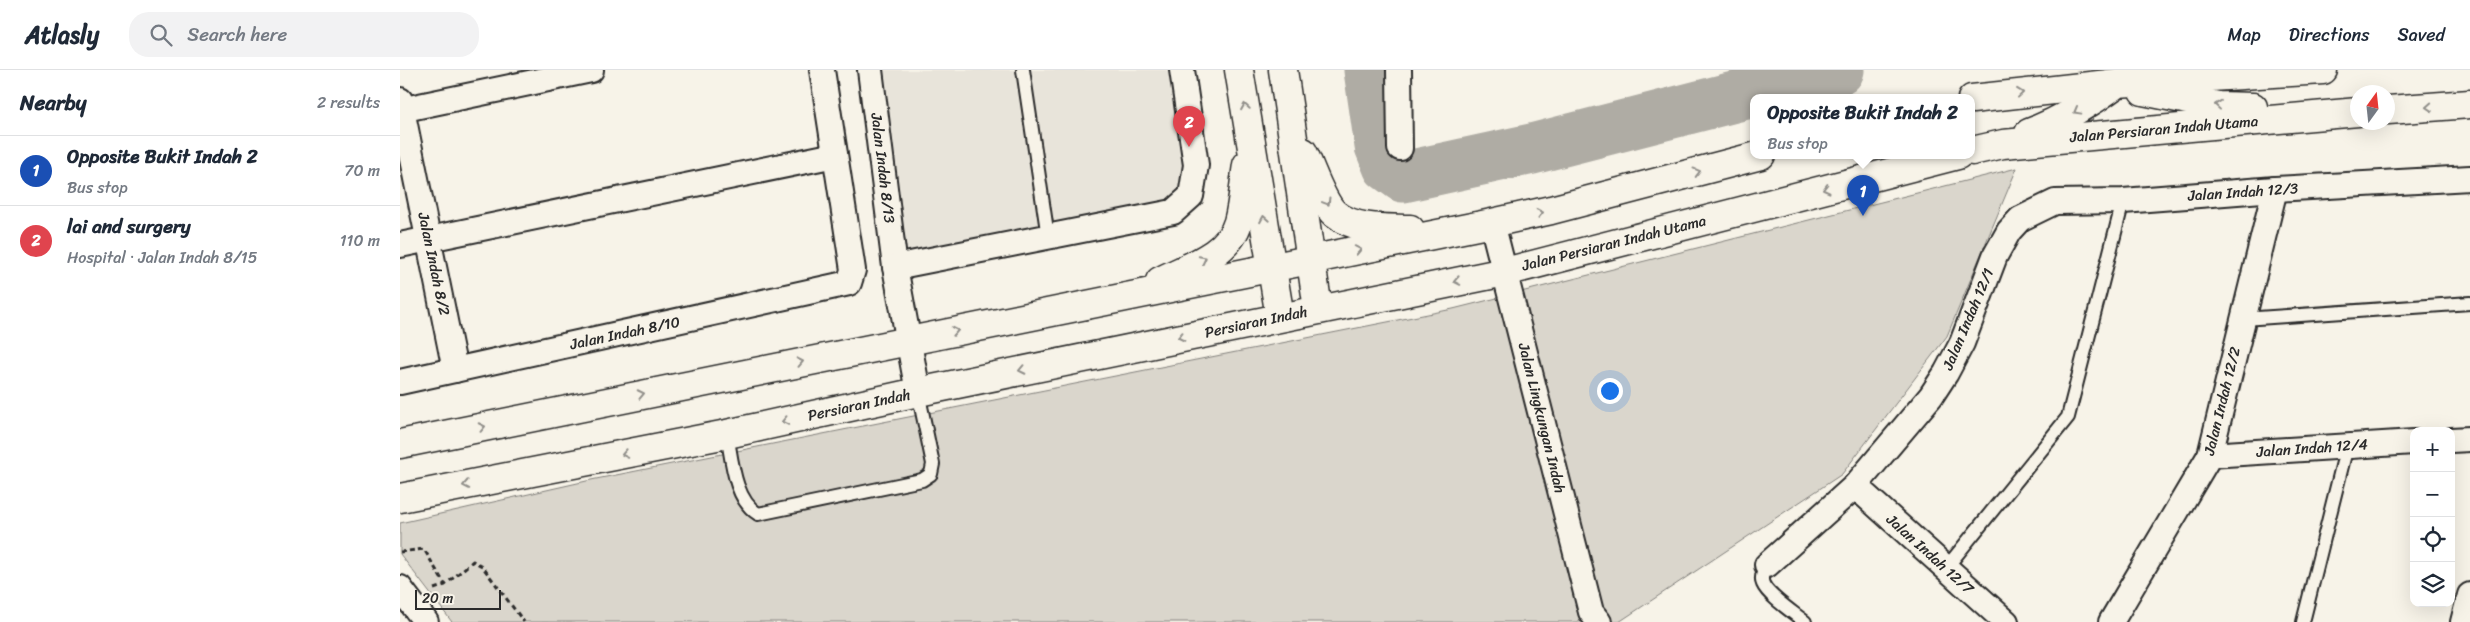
<!DOCTYPE html>
<meta charset="utf-8">
<style>
:root{--surface:#fff;--page:#f2f2f3;--text:#1f2937;--muted:#747a83;--line:#e0e1e3;--accent:#d93025}
body{margin:0;font-family:Sriracha,sans-serif;background:var(--page);color:var(--text)}
.controls{position:absolute;right:15px;bottom:15px;display:grid;overflow:hidden;border-radius:10px;box-shadow:0 5px 20px #0002}
.controls button{width:45px;height:45px;display:grid;place-items:center;padding:0;border:0;border-bottom:1px solid var(--line);background:var(--surface);color:var(--text);font:25px sans-serif}
.compass{position:absolute;left:1950px;top:15px;width:45px;height:45px;border-radius:50%;background:var(--surface);box-shadow:0 5px 20px #0002;rotate:15deg}
.scale{position:absolute;left:15px;bottom:12px;width:86px;box-sizing:border-box;padding-left:5px;border:2px solid #2b2b2b;border-top:0;font-size:14px;line-height:18px;white-space:nowrap;color:#2b2b2b;-webkit-text-stroke:4px #f7f3e8;paint-order:stroke}
.you{position:absolute;left:1209px;top:320px;width:18px;height:18px;margin:-12px;border:4px solid #fff;border-radius:50%;background:#1a73e8;box-shadow:0 0 0 8px #1a73e833}
.badge{display:grid;place-items:center;width:32px;height:32px;border-radius:50%;background:var(--accent);color:#fff;font-size:16px;font-weight:700}
.pin{position:absolute;translate:-50% -41px;filter:drop-shadow(0 1px 2px #0008)}
.pin::after{content:'';position:absolute;top:26px;width:18px;height:15px;background:inherit;clip-path:polygon(0 0,100% 0,50% 100%)}
.popup{position:absolute;left:1350px;top:24px;width:225px;height:65px;box-sizing:border-box;display:grid;place-content:center;border-radius:10px;background:var(--surface);filter:drop-shadow(0 1px 4px #0005);font-size:16px;white-space:nowrap;color:var(--muted)}
.popup b{font-size:19px;color:var(--text)}
.popup::after{content:'';position:absolute;left:50%;top:100%;margin-left:-10px;border:10px solid transparent;border-top-color:var(--surface)}
.list{margin:0;padding:0;list-style:none}
h2{display:flex;justify-content:space-between;align-items:center;height:65px;margin:0;padding:0 20px;font-size:21px}
h2 small{font-size:16px;font-weight:400;color:var(--muted)}
.list li{display:grid;grid-template-columns:32px 1fr auto;gap:15px;align-items:center;box-sizing:border-box;height:70px;padding:0 20px;border-top:1px solid var(--line)}
.list b{display:block;font-size:19px;white-space:nowrap}
.list p{margin:0;font-size:16px;white-space:nowrap;color:var(--muted)}
.list em{font-size:16px;font-style:normal;color:var(--muted)}
.icon{flex:none;width:28px;height:28px;fill:none;stroke:currentColor;stroke-width:2;stroke-linecap:round;stroke-linejoin:round}
.map{position:relative;flex:none;width:2070px;height:552px;overflow:hidden}
header{display:flex;align-items:center;gap:30px;box-sizing:border-box;height:70px;padding:0 25px;background:var(--surface);border-bottom:1px solid var(--line)}
header strong{font-size:24px}
nav{display:flex;gap:28px;margin-inline-start:auto;font-size:18px}
.search{width:350px;height:45px;background:var(--page);display:flex;align-items:center;gap:12px;box-sizing:border-box;padding:0 18px;border-radius:20px;color:var(--muted);font-size:19px}
main{display:flex}
aside{flex:1;background:var(--surface)}
.map>svg:first-child{display:block}
.built{fill:#e8e4da}
.green{fill:#dad6cc;stroke:#82807c}
.lines{fill:none;stroke-linecap:round;stroke-linejoin:round}
.river{stroke:#afaca4;stroke-width:51}
.lane-casing{stroke:#2b2b2b;stroke-width:16}
.street-casing{stroke:#2b2b2b;stroke-width:28}
.secondary-casing{stroke:#2b2b2b;stroke-width:31}
.path{stroke:#2b2b2b;stroke-width:3;stroke-dasharray:5 4;stroke-linecap:butt}
.lane{stroke:#f7f3e8;stroke-width:12}
.street{stroke:#f7f3e8;stroke-width:24}
.secondary{stroke:#f7f3e8;stroke-width:28}
.oneway{stroke:#918f8a}
.labels{text-anchor:middle;dominant-baseline:central;stroke-width:5;stroke-linejoin:round;paint-order:stroke}
.street-label{font-size:15px;fill:#2b2b2b;stroke:#f7f3e8}
</style>
<header>
<strong>Atlasly</strong>
<div class="search"><svg class="icon" aria-label="search" viewBox="0 0 24 24"><circle cx="10" cy="10" r="6"/><path d="M15 15l6 6"/></svg>Search here</div>
<nav><a>Map</a><a>Directions</a><a>Saved</a></nav>
</header>
<main>
<aside>
<h2>Nearby<small>2 results</small></h2>
<ul class="list">
<li><span class="badge" style="background:#1a4fb4">1</span><div><b>Opposite Bukit Indah 2</b><p>Bus stop</p></div><em>70 m</em></li>
<li><span class="badge" style="background:#e0444e">2</span><div><b>lai and surgery</b><p>Hospital · Jalan Indah 8/15</p></div><em>110 m</em></li>
</ul>
</aside>
<div class="map">
<svg width="2070" height="552" viewBox="0 0 2070 552">
<rect width="100%" height="100%" fill="#f7f3e8"/>
<filter id="ink" filterUnits="userSpaceOnUse"><feTurbulence type="fractalNoise" baseFrequency=".02" numOctaves="2"/><feDisplacementMap in="SourceGraphic" scale="10" xChannelSelector="R" yChannelSelector="G"/><feConvolveMatrix kernelMatrix="1 2 1 2 8 2 1 2 1" color-interpolation-filters="sRGB"/></filter>
<g filter="url(#ink)">
<polygon class="built" points="480,0 771,0 786,96 781,116 769,132 504,183"/>
<polygon class="green" points="1617,98 1547,266 1442,404 1219,552 52,552 0,484 0,453 191,410 1053,239"/>
<g class="lines">
<polyline class="river" points="969,0 980,76 988,96 1003,107 1132,79 1439,0"/>
<g class="lane-casing">
<g id="lane">
<polyline points="623,0 648,167"/>
<polyline points="1843,249 2070,233"/>
<path d="M327 364C332 390 334 429 358 444L522 410 531 404 533 394 518 322"/>
<path d="M1367 495C1363 501 1360 507 1363 514 1368 526 1394 543 1405 552"/>
<polyline points="1546,498 1668,347 1723,131"/>
<polyline points="1903,552 1947,376"/>
</g>
</g>
<g class="street-casing">
<g id="street">
<polyline points="470,0 495,197 518,322"/>
<polyline points="999,0 1000,78"/>
<polyline points="0,30 55,300"/>
<polyline points="0,40 191,0"/>
<polyline points="1092,153 1191,542 1199,552"/>
<polyline points="0,175 435,85"/>
<polyline points="495,197 773,142 791,126 796,95 782,0"/>
<polyline points="0,312 449,213 453,200 422,0"/>
<polyline points="2051,370 2070,369"/>
<polyline points="1810,385 2014,372"/>
<polyline points="1455,416 1606,552"/>
<polyline points="1367,495 1455,416 1531,326 1546,303 1562,273 1595,186 1609,161 1620,149 1655,132 1723,131 1875,119 2070,108"/>
<polyline points="0,518 26,552"/>
<polyline points="1711,552 1810,385 1875,119"/>
<polyline points="2063,552 2070,525"/>
</g>
</g>
<g class="secondary-casing">
<g id="secondary">
<polyline points="839,0 880,247"/>
<polyline points="883,0 918,239"/>
<polyline points="1743,21 1818,36 1853,37"/>
<polyline points="1572,29 1717,13 1923,0"/>
<polyline points="1988,40 2070,34"/>
<path d="M1629 63C1662 50 1688 35 1716 14"/>
<polyline points="1572,81 1603,74 1958,42"/>
<path d="M903 82C911 98 922 133 935 144 955 160 985 158 1010 159"/>
<path d="M760 211C787 197 829 185 838 152 843 134 844 113 847 95"/>
<polyline points="0,374 1092,153 1151,140 1361,85"/>
<polyline points="0,428 327,364 518,322 1105,202 1558,85"/>
</g>
</g>
<g class="path">
<polyline points="0,482 24,479 45,515"/>
<polyline points="34,519 45,515 73,491 82,496 124,552"/>
</g>
<use href="#lane" class="lane"/>
<use href="#street" class="street"/>
<use href="#secondary" class="secondary"/>
</g>
<defs><path id="oneway-chevron" d="M-2-3.5L2.5 0L-2 3.5" fill="none" stroke-width="1.6" stroke-linecap="round" stroke-linejoin="round" transform="scale(1.25)"/></defs>
<g class="oneway">
<use href="#oneway-chevron" transform="translate(1620 23) rotate(-6)"/>
<use href="#oneway-chevron" transform="translate(1818 35) rotate(-174)"/>
<use href="#oneway-chevron" transform="translate(845 37) rotate(-99)"/>
<use href="#oneway-chevron" transform="translate(2029 37) rotate(176)"/>
<use href="#oneway-chevron" transform="translate(1677 41) rotate(151)"/>
<use href="#oneway-chevron" transform="translate(1297 102) rotate(-15)"/>
<use href="#oneway-chevron" transform="translate(1426 119) rotate(166)"/>
<use href="#oneway-chevron" transform="translate(927 132) rotate(59)"/>
<use href="#oneway-chevron" transform="translate(1140 143) rotate(-12)"/>
<use href="#oneway-chevron" transform="translate(864 149) rotate(-100)"/>
<use href="#oneway-chevron" transform="translate(958 180) rotate(-11)"/>
<use href="#oneway-chevron" transform="translate(803 189) rotate(-27)"/>
<use href="#oneway-chevron" transform="translate(1057 211) rotate(169)"/>
<use href="#oneway-chevron" transform="translate(555 261) rotate(-11)"/>
<use href="#oneway-chevron" transform="translate(781 267) rotate(168)"/>
<use href="#oneway-chevron" transform="translate(400 292) rotate(-12)"/>
<use href="#oneway-chevron" transform="translate(622 300) rotate(168)"/>
<use href="#oneway-chevron" transform="translate(241 324) rotate(-12)"/>
<use href="#oneway-chevron" transform="translate(385 351) rotate(168)"/>
<use href="#oneway-chevron" transform="translate(82 357) rotate(-12)"/>
<use href="#oneway-chevron" transform="translate(225 384) rotate(169)"/>
<use href="#oneway-chevron" transform="translate(66 415) rotate(169)"/>
</g>
</g>
<g class="labels">
<g class="street-label">
<text transform="translate(1764 59) rotate(-5)">Jalan Persiaran Indah Utama</text>
<text transform="translate(483 98) rotate(83)">Jalan Indah 8/13</text>
<text transform="translate(1843 122) rotate(-4)">Jalan Indah 12/3</text>
<text transform="translate(1214 173) rotate(-14)">Jalan Persiaran Indah Utama</text>
<text transform="translate(34 194) rotate(78)">Jalan Indah 8/2</text>
<text transform="translate(1568 249) rotate(-67)">Jalan Indah 12/1</text>
<text transform="translate(856 252) rotate(-12)">Persiaran Indah</text>
<text transform="translate(225 263) rotate(-12)">Jalan Indah 8/10</text>
<text transform="translate(1822 331) rotate(-76)">Jalan Indah 12/2</text>
<text transform="translate(459 335) rotate(-12)">Persiaran Indah</text>
<text transform="translate(1142 348) rotate(76)">Jalan Lingkungan Indah</text>
<text transform="translate(1912 378) rotate(-4)">Jalan Indah 12/4</text>
<text transform="translate(1530 484) rotate(42)">Jalan Indah 12/7</text>
</g>
</g>
</svg>
<div class="controls">
<button>+</button>
<button>−</button>
<button><svg class="icon" aria-label="locate" viewBox="0 0 24 24"><circle cx="12" cy="12" r="6"/><path d="M12 2v4M12 18v4M2 12h4M18 12h4"/></svg></button>
<button><svg class="icon" aria-label="layers" viewBox="0 0 24 24"><path d="M12 4l9 5-9 5-9-5zM3 14l9 5 9-5"/></svg></button>
</div>
<svg class="compass" viewBox="-18 -18 36 36"><path d="M0-13l5 13h-10z" fill="#e53935"/><path d="M0 13l5-13h-10z" fill="#747a83"/></svg>
<div class="scale">20 m</div>
<div class="you"></div>
<div class="pin badge" style="left:1463px;top:146px;background:#1a4fb4">1</div>
<div class="popup"><b>Opposite Bukit Indah 2</b>Bus stop</div>
<div class="pin badge" style="left:789px;top:77px;background:#e0444e">2</div>
</div>
</main>
